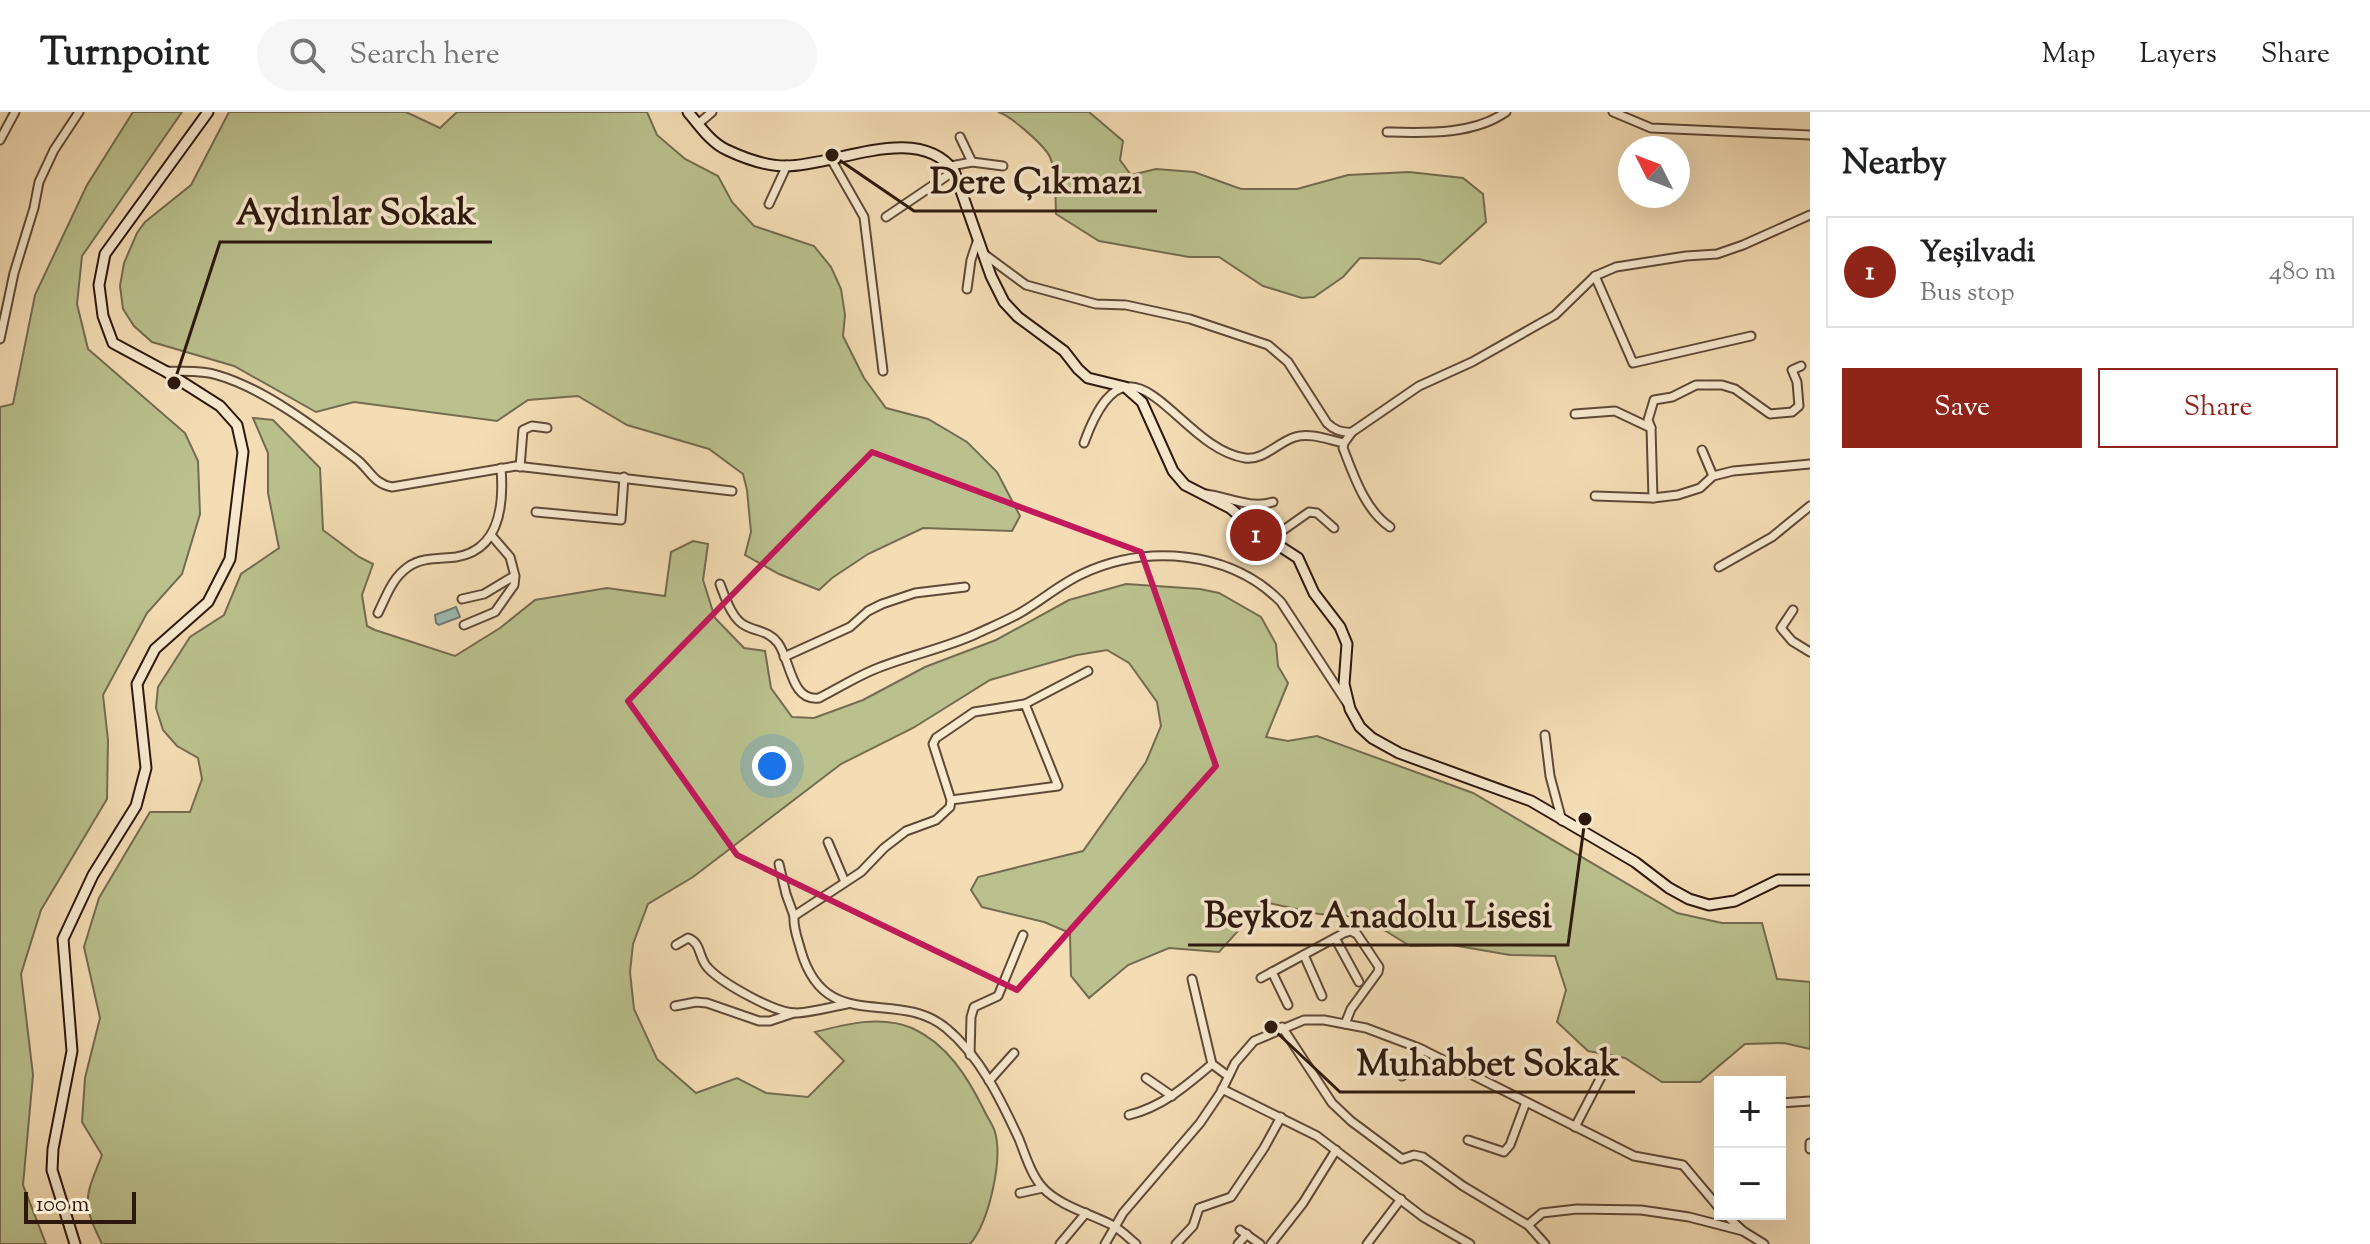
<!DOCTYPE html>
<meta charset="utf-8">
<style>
:root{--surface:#fff;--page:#f6f6f6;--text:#202124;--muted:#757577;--line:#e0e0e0;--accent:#8f2418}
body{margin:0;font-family:"Sorts Mill Goudy",serif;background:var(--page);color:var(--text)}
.controls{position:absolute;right:24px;bottom:24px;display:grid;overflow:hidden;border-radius:0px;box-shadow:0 8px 32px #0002}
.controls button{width:72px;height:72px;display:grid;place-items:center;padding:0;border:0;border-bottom:2px solid var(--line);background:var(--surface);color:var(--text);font:40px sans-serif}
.compass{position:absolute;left:1618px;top:24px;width:72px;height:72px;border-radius:50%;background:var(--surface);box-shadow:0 8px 32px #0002;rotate:312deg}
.scale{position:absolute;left:24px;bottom:20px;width:112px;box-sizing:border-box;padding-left:8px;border:4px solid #2d180d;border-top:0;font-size:22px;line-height:28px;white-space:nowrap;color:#2d180d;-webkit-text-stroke:6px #f8e9cf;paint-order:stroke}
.you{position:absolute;left:772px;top:654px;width:28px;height:28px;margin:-20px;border:6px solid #fff;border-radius:50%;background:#1a73e8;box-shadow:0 0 0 12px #1a73e833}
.badge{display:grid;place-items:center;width:52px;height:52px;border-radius:50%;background:var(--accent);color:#fff;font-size:26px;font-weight:700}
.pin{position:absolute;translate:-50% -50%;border:4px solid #fff;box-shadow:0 2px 8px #0006}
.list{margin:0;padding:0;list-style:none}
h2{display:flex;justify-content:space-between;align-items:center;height:104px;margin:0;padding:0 32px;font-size:34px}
h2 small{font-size:26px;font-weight:400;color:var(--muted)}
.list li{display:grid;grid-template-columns:52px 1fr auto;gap:24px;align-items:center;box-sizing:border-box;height:112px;margin:0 16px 16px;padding:0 16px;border:2px solid var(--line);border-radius:0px}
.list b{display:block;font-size:30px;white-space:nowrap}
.list p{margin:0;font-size:26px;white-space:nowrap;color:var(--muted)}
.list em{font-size:26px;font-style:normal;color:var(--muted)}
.actions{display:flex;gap:16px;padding:24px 32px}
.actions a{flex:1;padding:18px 0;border:2px solid var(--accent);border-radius:0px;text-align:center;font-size:28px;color:var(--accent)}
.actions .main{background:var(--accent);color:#fff}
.icon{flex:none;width:44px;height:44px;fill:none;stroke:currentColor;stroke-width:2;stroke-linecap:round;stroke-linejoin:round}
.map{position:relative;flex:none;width:1810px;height:1132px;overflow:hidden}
header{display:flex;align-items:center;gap:48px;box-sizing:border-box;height:112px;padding:0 40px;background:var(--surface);border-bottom:2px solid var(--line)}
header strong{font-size:38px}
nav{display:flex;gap:44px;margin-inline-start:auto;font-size:28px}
.search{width:560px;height:72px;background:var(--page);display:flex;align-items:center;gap:20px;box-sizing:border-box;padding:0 28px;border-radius:44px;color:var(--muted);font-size:30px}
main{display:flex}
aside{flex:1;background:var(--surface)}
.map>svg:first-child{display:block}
.green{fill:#bac18e;stroke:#746c4e;stroke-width:2}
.water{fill:#9cbbb3;stroke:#707a71;stroke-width:2}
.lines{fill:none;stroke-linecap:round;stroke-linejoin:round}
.street-casing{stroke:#5f4937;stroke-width:11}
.secondary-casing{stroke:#2d180d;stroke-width:13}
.street{stroke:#f8e9cf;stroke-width:7}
.secondary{stroke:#f8e9cf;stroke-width:9}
.marked{fill:none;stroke:#c2185b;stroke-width:6;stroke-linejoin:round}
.leader{fill:none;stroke:#2d180d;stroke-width:3}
.callout-dot{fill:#2d180d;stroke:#f8e9cf;stroke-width:3}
.callout-label{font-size:36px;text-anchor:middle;font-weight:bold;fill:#2d180d;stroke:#f8e9cf;stroke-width:7;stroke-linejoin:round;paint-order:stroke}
</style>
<header>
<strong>Turnpoint</strong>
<div class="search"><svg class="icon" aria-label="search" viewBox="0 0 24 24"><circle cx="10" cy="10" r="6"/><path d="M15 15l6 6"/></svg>Search here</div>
<nav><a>Map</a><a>Layers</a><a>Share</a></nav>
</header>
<main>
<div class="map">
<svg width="1810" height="1132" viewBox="0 0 1810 1132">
<rect width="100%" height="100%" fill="#f4ddb5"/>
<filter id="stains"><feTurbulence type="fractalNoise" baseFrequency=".0025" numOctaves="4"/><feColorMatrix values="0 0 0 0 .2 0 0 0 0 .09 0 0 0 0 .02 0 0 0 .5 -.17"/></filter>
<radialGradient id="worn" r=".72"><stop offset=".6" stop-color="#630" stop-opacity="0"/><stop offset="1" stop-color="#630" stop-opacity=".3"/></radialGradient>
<g class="green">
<polygon points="133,0 182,0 82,144 77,192 88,237 185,321 198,349 200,402 182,462 147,501 103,583 108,628 107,687 41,798 21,862 33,963 23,1073 46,1132 0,1132 0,295 13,292 35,183 87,73"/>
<polygon points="229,0 406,0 440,16 457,0 647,0 657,23 685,47 718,64 732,90 754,114 814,134 831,155 841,177 845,203 843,224 864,266 886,296 928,307 967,330 997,360 1020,404 1012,419 923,416 868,442 832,466 819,478 779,462 745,443 751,420 747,378 743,362 709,337 627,313 578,284 528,288 497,309 354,290 316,300 234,254 152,230 134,214 123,197 120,174 124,151 137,121 145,110 191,73"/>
<path d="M998 0H1089L1123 29 1120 48 1131 63 1156 57 1194 60 1241 77H1297L1348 63 1409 60 1463 66 1483 82 1486 110 1440 152 1419 147 1360 146 1343 165 1314 185 1302 186 1263 174 1219 145H1189L1099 129 1056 102C1055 85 1057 62 1050 45 1044 33 1010 3 998 0Z"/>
<path d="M253 306 273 308 320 356 323 418 359 445 373 452 362 483 367 514 375 518 455 544 500 516 535 488 607 476 665 484 671 440 693 429 708 432 703 468 715 506 744 536 765 539 771 576 792 605 814 606 863 588 925 555 996 528 1069 488 1126 472 1200 477 1219 481 1261 505 1276 532 1278 554 1288 571 1266 625 1288 629 1317 624 1473 681 1677 801 1722 811H1762L1777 867 1810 870V937L1784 931 1745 932 1700 970H1662L1625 946 1588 939 1557 910 1566 878 1555 844 1510 843 1452 833 1410 834 1363 805 1319 802 1264 790 1219 840 1169 836 1128 853 1089 886 1071 864 1070 821 1044 810 982 795 971 778 978 765 1083 739 1146 650 1161 614 1157 590 1129 551 1107 538 1077 543 990 568 913 616 841 652 693 765 648 792 633 832 630 860 634 897 657 947 696 981 737 966 766 981 808 985 844 949 815 920C846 912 881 903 912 916 947 932 967 964 984 998 987 1005 993 1013 995 1020 1003 1048 989 1110 970 1132H102C81 1089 85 1086 102 1043L82 1010 85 966 100 906 84 835 99 786 150 700H190L202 667 198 646 177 634 163 618 156 596 158 575 190 525 224 503 241 462 279 436 268 381V341Z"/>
</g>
<polygon class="water" points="456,495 460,505 439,513 436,511 435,503"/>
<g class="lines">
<g class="street-casing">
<g id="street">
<polyline points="1613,0 1651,16 1810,23"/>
<polyline points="698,12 712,0"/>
<path d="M1387 20C1427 21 1473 23 1506 0"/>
<polyline points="960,25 972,50"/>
<polyline points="0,28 15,0"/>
<polyline points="831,47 864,105 883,259"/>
<polyline points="951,54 972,50 1003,54"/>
<polyline points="769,92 787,53"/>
<polyline points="886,105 954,59"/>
<path d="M984 142 1026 173 1096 192 1126 193 1190 207 1268 233 1288 250 1327 311C1334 318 1341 321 1352 320L1419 274 1472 250 1555 203 1595 164"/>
<polyline points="967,177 971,148 978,127"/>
<polyline points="1751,224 1633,251 1595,164 1616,155 1686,144 1717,142 1743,133 1810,103"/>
<polyline points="0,227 14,161 34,96 39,70 54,38 79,0"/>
<path d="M168 259C183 260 202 258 217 263 263 276 316 316 355 346 370 357 372 371 392 375L516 354 732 379"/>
<polyline points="1575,302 1615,299 1651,316"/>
<path d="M1352 320 1344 331 1343 336C1354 364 1365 398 1390 415"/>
<path d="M1084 331C1131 201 1176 336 1245 346 1263 349 1278 330 1295 325 1310 320 1329 328 1344 331"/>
<polyline points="1702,338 1713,364"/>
<polyline points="520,355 523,318 532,314 547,316"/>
<path d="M1206 382C1229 385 1249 397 1273 390"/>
<polyline points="1595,384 1653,386 1678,383 1700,376 1713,364 1733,359 1810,352"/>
<polyline points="1653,386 1651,316 1648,308 1654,288 1672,285 1696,273 1722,273 1735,277 1770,302 1792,300 1799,294 1797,270 1792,258 1801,254"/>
<polyline points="536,400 621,408 624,365"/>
<polyline points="1264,424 1282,419 1309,400 1317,401 1334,416"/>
<polyline points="1719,455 1772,425 1810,394"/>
<path d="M720 472C725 485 732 508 746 514 758 520 769 519 778 531 791 549 791 590 819 586 837 577 854 566 873 558 906 544 943 537 976 522 991 515 1006 509 1020 501 1041 489 1060 472 1082 462 1146 432 1230 438 1281 490L1347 591"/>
<polyline points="462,487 484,482 514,464"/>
<polyline points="1793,498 1781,516 1792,529 1810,540"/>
<path d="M378 501C386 485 392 466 408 455 422 445 439 447 456 445 500 438 504 393 501 356"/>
<polyline points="464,513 495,500 514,473 515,464 510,445 491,423"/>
<polyline points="784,545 850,515 868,499 882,492 915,481 965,475"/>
<polyline points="1025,592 1088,559"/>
<polyline points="1545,623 1550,664 1562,709"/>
<path d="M951 688 1058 674 1025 592 974 600 936 626 933 632 951 688 950 695 936 708 906 719 884 736 861 760 794 804C793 817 798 827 801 839 826 924 896 875 946 916 980 944 1001 988 1019 1027 1025 1042 1031 1063 1043 1076 1060 1094 1091 1102 1112 1113 1121 1118 1129 1126 1136 1132"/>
<polyline points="828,730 845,770"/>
<polyline points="779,752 786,782 794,804"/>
<polyline points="1335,826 1359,870"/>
<path d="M676 833 688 826C702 831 698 846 708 856 722 871 776 902 797 901 813 900 831 895 847 892"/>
<polyline points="1304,843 1322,884"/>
<polyline points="1272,860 1288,893"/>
<polyline points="1261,866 1344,821 1351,819 1357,822 1379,855 1378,860 1351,897 1345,912"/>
<polyline points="1192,867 1212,952 1228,964"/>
<polyline points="675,894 696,890 707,891 759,909 770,909 794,901"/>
<polyline points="1282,915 1332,991 1351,1009 1402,1047 1414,1043 1423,1045 1463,1074 1528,1113 1542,1101 1577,1097 1641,1098 1689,1105 1743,1119"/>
<polyline points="970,943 971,905 974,895 998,884 1023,823"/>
<polyline points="1402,964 1423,938"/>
<polyline points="1146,966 1172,984"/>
<polyline points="989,969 1014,941"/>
<polyline points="1222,977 1317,1024 1423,1105 1470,1132"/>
<polyline points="1780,991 1810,989"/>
<path d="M1129 1003C1162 995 1186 974 1212 952"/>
<polyline points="1575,1015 1601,965"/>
<polyline points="1468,1028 1504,1040 1510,1033 1526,990"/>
<polyline points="1810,1031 1810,1037"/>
<polyline points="1020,1081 1043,1076"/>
<polyline points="1725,1102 1743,1119 1764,1132"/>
<polyline points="1528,1113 1545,1132"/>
<polyline points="1240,1118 1260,1132"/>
<polyline points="1060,1132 1086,1101"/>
<polyline points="1105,1132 1123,1101 1200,1011 1221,980 1235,951 1254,929 1304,908 1324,908 1366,916 1419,936 1634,1044 1683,1053 1720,1097"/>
<polyline points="1176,1132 1193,1114 1199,1096 1231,1085 1264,1036 1281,1005"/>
<polyline points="1238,1132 1247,1122"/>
<polyline points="1271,1132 1303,1091 1336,1038"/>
<polyline points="1367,1132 1401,1087"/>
</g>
</g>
<g class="secondary-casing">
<g id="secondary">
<path d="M688 0C699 13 711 31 727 38 744 46 766 54 786 54 836 54 917 10 954 59L991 164 1004 190 1018 205 1064 239 1078 257 1088 266 1125 275 1142 290 1173 359 1185 373 1230 396 1264 424 1298 446 1314 481 1340 515 1347 532 1344 572 1350 597 1360 615 1372 626 1399 641 1531 689 1635 750 1669 776 1689 787 1709 793 1735 789 1778 768H1810"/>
<polyline points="75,1132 52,1058 53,1037 72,939 63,827 93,763 136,694 146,656 137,572 155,537 208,490 230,447 243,340 237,313 220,294 165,259 113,231 103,204 99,173 105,142 208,0"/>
</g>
</g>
<use href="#street" class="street"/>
<use href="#secondary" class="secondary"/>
</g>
<path class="marked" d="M872 340 1141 440 1216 654 1017 878 737 743 628 589Z"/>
<path class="leader" d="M832 43L914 99H1157M174 271L220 130H492M1585 707L1568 833H1188M1271 915L1340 980H1635"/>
<g class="callout-dot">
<circle cx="832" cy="43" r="8"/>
<circle cx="174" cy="271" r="8"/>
<circle cx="1585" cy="707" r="8"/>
<circle cx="1271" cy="915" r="8"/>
</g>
<g class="callout-label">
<text x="1036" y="81">Dere Çıkmazı</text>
<text x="356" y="112">Aydınlar Sokak</text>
<text x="1378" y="815">Beykoz Anadolu Lisesi</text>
<text x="1488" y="963">Muhabbet Sokak</text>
</g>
<rect width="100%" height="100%" filter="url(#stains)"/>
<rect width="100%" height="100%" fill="url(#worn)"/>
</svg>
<div class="controls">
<button>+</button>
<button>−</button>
</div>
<svg class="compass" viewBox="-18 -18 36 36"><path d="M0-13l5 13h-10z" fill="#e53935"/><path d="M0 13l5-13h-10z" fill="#757577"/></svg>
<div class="scale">100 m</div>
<div class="you"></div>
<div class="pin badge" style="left:1256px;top:423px">1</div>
</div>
<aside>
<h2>Nearby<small></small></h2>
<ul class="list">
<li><span class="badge">1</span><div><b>Yeşilvadi</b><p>Bus stop</p></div><em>480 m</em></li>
</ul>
<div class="actions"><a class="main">Save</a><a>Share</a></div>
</aside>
</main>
